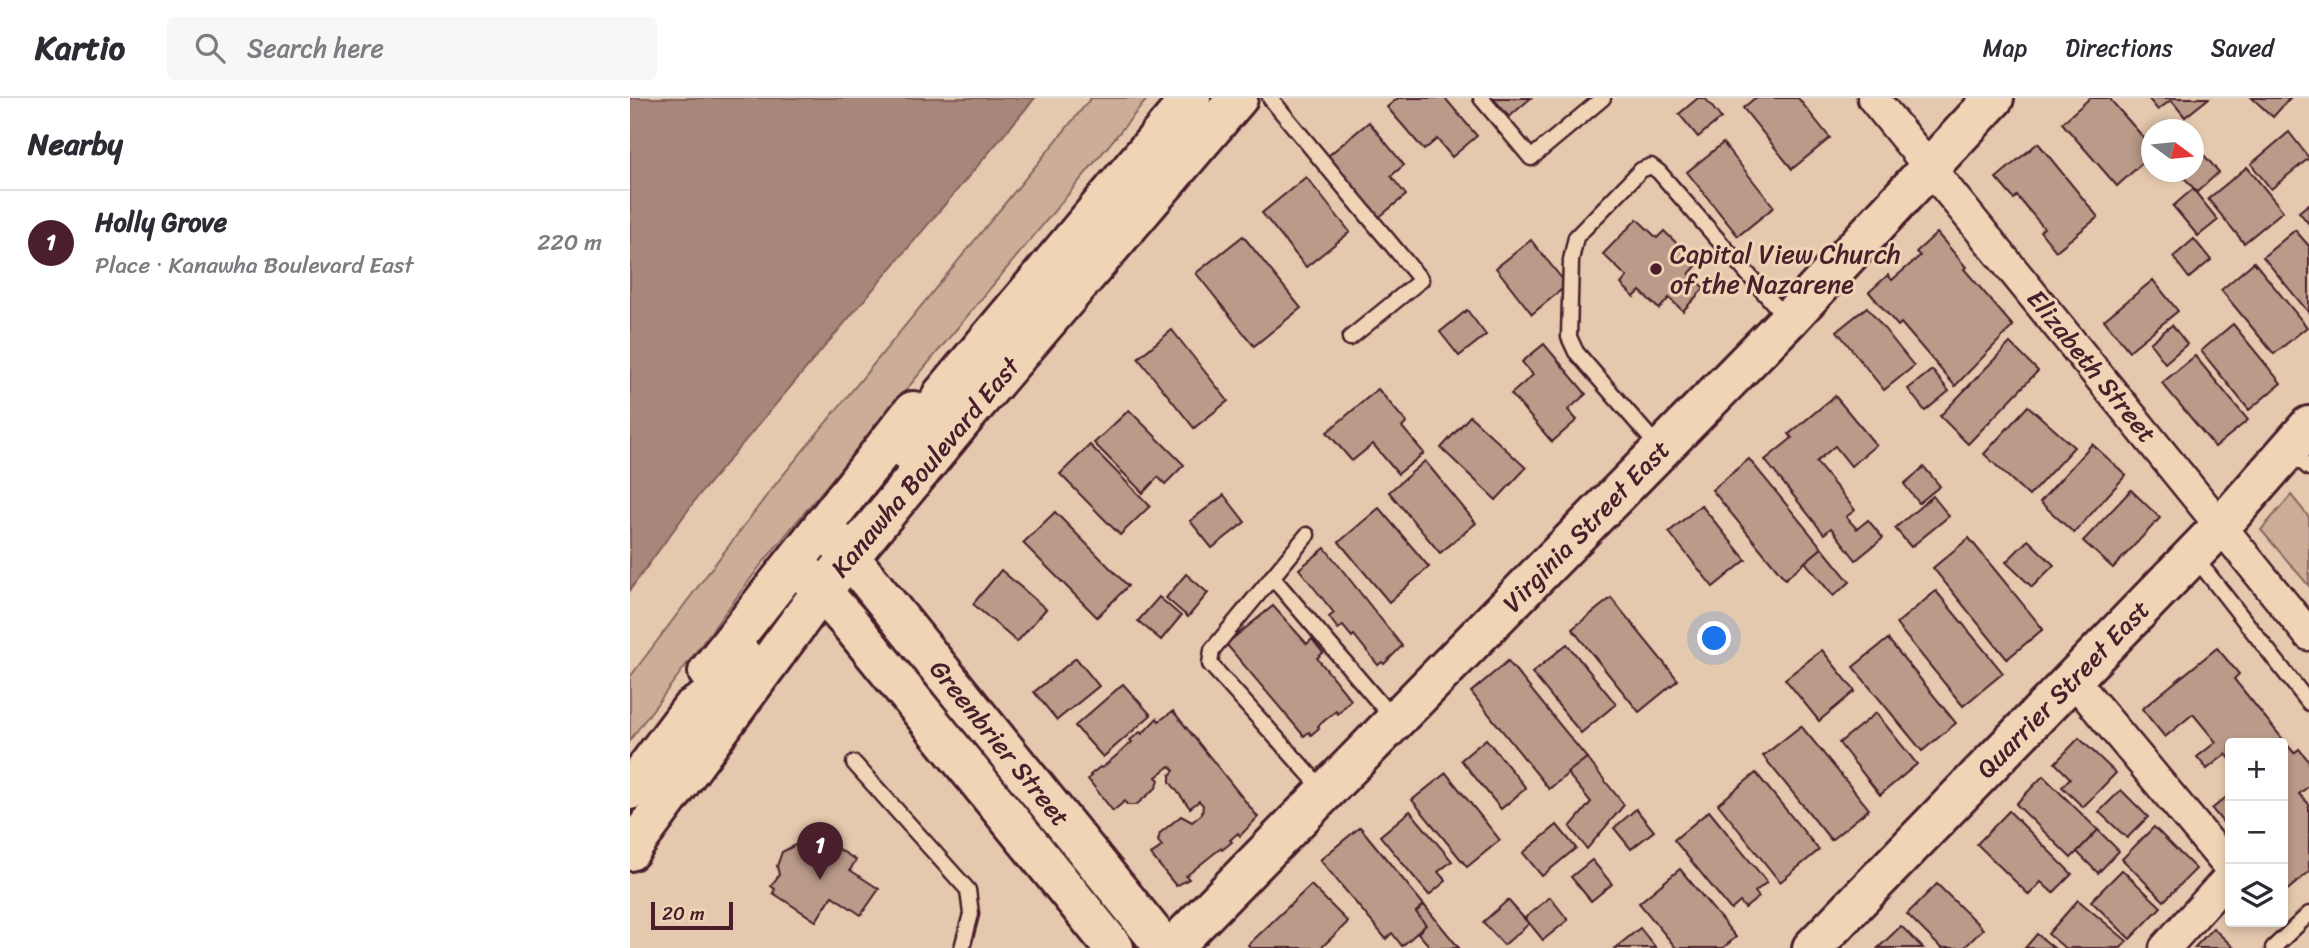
<!DOCTYPE html>
<meta charset="utf-8">
<style>
:root{--surface:#fff;--page:#f7f7f7;--text:#2b2b33;--muted:#7c7c81;--line:#e1e1e2;--accent:#4a1f2b}
body{margin:0;font-family:Sriracha,sans-serif;background:var(--page);color:var(--text)}
.controls{position:absolute;right:21px;bottom:21px;display:grid;overflow:hidden;border-radius:7px;box-shadow:0 4px 10px #0003}
.controls button{width:63px;height:63px;display:grid;place-items:center;padding:0;border:0;border-bottom:2px solid var(--line);background:var(--surface);color:var(--text);font:35px sans-serif}
.compass{position:absolute;left:1511px;top:21px;width:63px;height:63px;border-radius:50%;background:var(--surface);box-shadow:0 4px 10px #0003;rotate:105deg}
.scale{position:absolute;left:21px;bottom:18px;width:82px;box-sizing:border-box;padding-left:7px;border:4px solid #4a1f2b;border-top:0;font-size:19px;line-height:24px;white-space:nowrap;color:#4a1f2b;-webkit-text-stroke:5px #efd4b6;paint-order:stroke}
.you{position:absolute;left:1085px;top:541px;width:24px;height:24px;margin:-18px;border:5px solid #fff;border-radius:50%;background:#1a73e8;box-shadow:0 0 0 10px #1a73e833}
.badge{display:grid;place-items:center;width:46px;height:46px;border-radius:50%;background:var(--accent);color:#fff;font-size:23px;font-weight:700}
.pin{position:absolute;translate:-50% -58px;filter:drop-shadow(0 2px 4px #0008)}
.pin::after{content:'';position:absolute;top:37px;width:24px;height:21px;background:inherit;clip-path:polygon(0 0,100% 0,50% 100%)}
.list{margin:0;padding:0;list-style:none}
h2{display:flex;justify-content:space-between;align-items:center;height:91px;margin:0;padding:0 28px;font-size:30px}
h2 small{font-size:23px;font-weight:400;color:var(--muted)}
.list li{display:grid;grid-template-columns:46px 1fr auto;gap:21px;align-items:center;box-sizing:border-box;height:105px;padding:0 28px;border-top:2px solid var(--line)}
.list b{display:block;font-size:26px;white-space:nowrap}
.list p{margin:0;font-size:23px;white-space:nowrap;color:var(--muted)}
.list em{font-size:23px;font-style:normal;color:var(--muted)}
.icon{flex:none;width:38px;height:38px;fill:none;stroke:currentColor;stroke-width:2;stroke-linecap:round;stroke-linejoin:round}
.map{position:relative;flex:none;width:1679px;height:850px;overflow:hidden}
header{display:flex;align-items:center;gap:42px;box-sizing:border-box;height:98px;padding:0 35px;background:var(--surface);border-bottom:2px solid var(--line)}
header strong{font-size:33px}
nav{display:flex;gap:38px;margin-inline-start:auto;font-size:24px}
.search{width:490px;height:63px;background:var(--page);display:flex;align-items:center;gap:18px;box-sizing:border-box;padding:0 24px;border-radius:7px;color:var(--muted);font-size:26px}
main{display:flex}
aside{flex:1;background:var(--surface)}
.map>svg:first-child{display:block}
.green{fill:#cbad98;stroke:#8a6662;stroke-width:2}
.water{fill:#a88679;stroke:#825d5a;stroke-width:2}
.building{fill:#ba9a89;stroke:#4a1f2b;stroke-width:2}
.lines{fill:none;stroke-linecap:round;stroke-linejoin:round}
.lane-casing{stroke:#4a1f2b;stroke-width:19}
.street-casing{stroke:#4a1f2b;stroke-width:35}
.secondary-casing{stroke:#4a1f2b;stroke-width:44}
.primary-casing{stroke:#4a1f2b;stroke-width:44}
.lane{stroke:#efd4b6;stroke-width:14}
.street{stroke:#efd4b6;stroke-width:30}
.secondary{stroke:#efd4b6;stroke-width:38}
.primary{stroke:#efd4b6;stroke-width:38}
.poi-dot{fill:#4a1f2b;stroke:#efd4b6;stroke-width:2.5}
.labels{text-anchor:middle;dominant-baseline:central;stroke-width:6;stroke-linejoin:round;paint-order:stroke}
.poi-label{font-size:26px;fill:#4a1f2b;stroke:#efd4b6;text-anchor:start}
.street-label{font-size:26px;fill:#4a1f2b;stroke:#efd4b6}
</style>
<header>
<strong>Kartio</strong>
<div class="search"><svg class="icon" aria-label="search" viewBox="0 0 24 24"><circle cx="10" cy="10" r="6"/><path d="M15 15l6 6"/></svg>Search here</div>
<nav><a>Map</a><a>Directions</a><a>Saved</a></nav>
</header>
<main>
<aside>
<h2>Nearby<small></small></h2>
<ul class="list">
<li><span class="badge">1</span><div><b>Holly Grove</b><p>Place · Kanawha Boulevard East</p></div><em>220 m</em></li>
</ul>
</aside>
<div class="map">
<svg width="1679" height="850" viewBox="0 0 1679 850">
<rect width="100%" height="100%" fill="#e5c9ae"/>
<filter id="ink" filterUnits="userSpaceOnUse"><feTurbulence type="fractalNoise" baseFrequency=".0143" numOctaves="2"/><feDisplacementMap in="SourceGraphic" scale="14" xChannelSelector="R" yChannelSelector="G"/><feConvolveMatrix kernelMatrix="1 2 1 2 8 2 1 2 1" color-interpolation-filters="sRGB"/></filter>
<g filter="url(#ink)">
<g class="green">
<polygon points="461,0 518,0 130,468 0,642 0,579 140,393"/>
<polygon points="1661,397 1679,419 1679,488 1631,432"/>
</g>
<polygon class="water" points="0,0 405,0 69,397 0,492"/>
<g class="building">
<polygon points="768,0 815,0 847,38 822,59 807,41 794,52 757,9"/>
<polygon points="863,0 901,0 879,19"/>
<polygon points="1068,0 1075,0 1091,20 1068,39 1049,16"/>
<polygon points="1125,0 1168,0 1200,40 1162,71 1113,10"/>
<polygon points="1460,0 1479,0 1521,48 1521,57 1487,88 1432,25"/>
<polygon points="1518,0 1579,0 1555,19 1541,2 1528,12"/>
<polygon points="1622,0 1660,0 1643,19"/>
<polygon points="739,24 774,67 761,78 776,97 748,120 698,58"/>
<polygon points="1659,34 1679,60 1641,91 1621,66"/>
<polygon points="1093,45 1144,109 1108,138 1057,74"/>
<polygon points="1408,45 1468,119 1426,153 1410,133 1414,130 1387,98 1384,101 1366,80"/>
<polygon points="1572,55 1589,74 1567,94 1550,75 1563,74 1563,62"/>
<polygon points="1617,69 1653,113 1614,145 1578,101"/>
<polygon points="676,79 720,134 676,169 632,115"/>
<polygon points="1563,91 1588,122 1568,138 1543,108"/>
<polygon points="1679,106 1679,126 1669,114"/>
<polygon points="1007,121 1027,140 1034,133 1068,166 1059,176 1074,190 1053,213 1039,200 1029,211 1010,193 1004,199 991,186 997,179 973,156"/>
<polygon points="1665,132 1679,148 1679,215 1633,159"/>
<polygon points="1307,135 1336,169 1334,171 1383,228 1325,288 1271,225 1268,228 1239,194 1258,177 1262,182 1290,158 1286,154"/>
<polygon points="613,138 671,210 624,248 566,175"/>
<polygon points="1564,141 1581,162 1559,180 1543,159"/>
<polygon points="901,142 937,187 902,216 866,170"/>
<polygon points="1624,164 1677,229 1644,256 1591,192"/>
<polygon points="1523,182 1548,213 1499,253 1474,222"/>
<polygon points="1237,209 1284,268 1254,292 1207,233"/>
<polygon points="837,212 856,237 829,258 810,234"/>
<polygon points="1603,226 1651,285 1619,312 1571,253"/>
<polygon points="1542,227 1557,246 1535,265 1520,245"/>
<polygon points="542,232 598,303 564,330 508,260"/>
<polygon points="1380,245 1408,273 1338,346 1310,318"/>
<polygon points="914,246 956,296 938,312 947,322 922,344 881,296 903,277 892,264"/>
<polygon points="1565,258 1618,322 1585,349 1532,285"/>
<polygon points="1302,272 1319,293 1295,313 1278,291"/>
<polygon points="748,291 777,325 772,329 794,355 768,376 743,346 722,363 697,334"/>
<polygon points="1205,298 1246,347 1221,368 1205,348 1186,364 1225,412 1216,419 1227,431 1238,422 1253,440 1226,462 1201,430 1194,436 1135,362 1162,340 1159,336"/>
<polygon points="1398,308 1444,349 1399,398 1354,356"/>
<polygon points="499,312 554,367 535,386 528,379 513,395 464,345"/>
<polygon points="840,318 896,370 866,402 811,350"/>
<polygon points="1462,346 1496,377 1444,435 1410,404"/>
<polygon points="460,347 520,408 490,437 430,376"/>
<polygon points="1119,361 1192,450 1155,481 1082,392"/>
<polygon points="795,363 846,425 810,455 759,394"/>
<polygon points="1294,369 1310,388 1289,405 1274,386"/>
<polygon points="1501,392 1530,420 1483,470 1453,443"/>
<polygon points="594,397 615,424 582,450 560,423"/>
<polygon points="1303,398 1319,418 1281,449 1265,430"/>
<polygon points="1071,407 1116,462 1083,489 1039,434"/>
<polygon points="749,410 799,469 759,504 709,444"/>
<polygon points="425,414 498,488 467,519 393,445"/>
<polygon points="1339,440 1413,531 1377,561 1303,470"/>
<polygon points="1398,442 1424,467 1402,489 1376,464"/>
<polygon points="695,450 772,548 754,566 752,564 748,567 724,537 722,539 713,528 708,531 699,519 704,515 669,471"/>
<polygon points="1192,450 1220,484 1203,498 1175,464"/>
<polygon points="371,472 416,511 387,544 343,506"/>
<polygon points="556,476 578,495 558,519 536,500"/>
<polygon points="1306,493 1373,575 1333,608 1266,526"/>
<polygon points="529,499 551,518 531,542 508,523"/>
<polygon points="981,500 1048,582 1009,614 942,531"/>
<polygon points="643,508 677,546 682,541 693,555 687,560 721,602 708,616 706,613 688,628 689,630 681,637 679,634 674,638 596,546"/>
<polygon points="1258,541 1326,625 1292,653 1223,569"/>
<polygon points="937,546 986,606 951,635 902,575"/>
<polygon points="1587,550 1609,576 1604,581 1664,655 1669,651 1679,663 1679,688 1669,696 1679,706 1679,774 1655,794 1653,791 1653,645 1600,645 1600,661 1596,656 1577,671 1567,659 1586,644 1563,616 1535,639 1512,611"/>
<polygon points="1192,552 1225,593 1189,623 1155,581"/>
<polygon points="446,560 469,588 427,622 404,594"/>
<polygon points="878,563 957,660 919,691 841,594"/>
<polygon points="493,586 521,617 473,659 445,628"/>
<polygon points="543,613 628,719 610,738 608,735 600,742 602,744 592,752 591,750 556,778 559,781 546,788 521,757 532,748 528,743 530,735 551,718 562,724 572,716 573,707 569,703 560,710 540,684 540,677 544,673 540,668 526,679 529,682 526,690 506,707 497,707 495,703 483,713 458,681 461,678 460,677 470,669 472,670 502,644 500,642 510,634 512,636 527,620 529,623"/>
<polygon points="1246,615 1287,666 1250,697 1209,645"/>
<polygon points="1171,628 1239,711 1201,742 1133,658"/>
<polygon points="1449,640 1486,675 1453,709 1432,689 1440,680 1425,665"/>
<polygon points="856,641 896,690 871,711 831,662"/>
<polygon points="957,660 994,707 957,751 940,729 961,704 937,675"/>
<polygon points="816,675 870,742 837,769 782,702"/>
<polygon points="1126,675 1189,752 1150,784 1088,706"/>
<polygon points="1413,678 1468,732 1441,760 1386,706"/>
<polygon points="1491,692 1518,719 1497,740 1469,714"/>
<polygon points="1600,696 1600,733 1582,711"/>
<polygon points="1006,711 1024,733 1001,751 984,730"/>
<polygon points="780,713 822,763 808,774 816,783 799,797 750,738"/>
<polygon points="1079,713 1137,784 1125,794 1129,799 1115,810 1110,804 1101,812 1044,742"/>
<polygon points="1379,713 1442,776 1423,795 1411,784 1399,797 1347,746"/>
<polygon points="927,727 946,750 912,778 893,755"/>
<polygon points="730,729 794,807 786,814 796,827 772,848 762,835 756,841 690,762"/>
<polygon points="1524,729 1566,771 1534,803 1492,761"/>
<polygon points="1468,732 1489,753 1468,775 1447,754"/>
<polygon points="183,735 226,762 220,772 249,791 231,817 202,798 186,823 143,795 145,791 141,788 149,777 147,768 152,754 165,747 174,748"/>
<polygon points="962,762 982,786 961,803 941,779"/>
<polygon points="1050,771 1106,839 1093,850 1046,850 1009,805"/>
<polygon points="1492,772 1531,809 1500,841 1461,803"/>
<polygon points="1307,786 1353,831 1334,850 1311,850 1277,816"/>
<polygon points="681,787 718,824 691,850 621,850 618,847"/>
<polygon points="920,799 938,822 913,842 895,820"/>
<polygon points="878,802 899,826 874,847 853,824"/>
<polygon points="1448,802 1497,843 1491,850 1435,850 1418,836"/>
<polygon points="794,807 829,850 801,850 788,835 796,827 786,814"/>
<polygon points="1271,828 1293,850 1248,850"/>
<polygon points="1010,830 1026,850 985,850"/>
<polygon points="1583,830 1604,850 1564,850"/>
<polygon points="1407,836 1424,850 1395,850"/>
</g>
<g class="lines">
<g class="lane-casing">
<g id="lane">
<polyline points="640,0 791,182 720,240"/>
<polyline points="851,0 901,60 973,0"/>
<polyline points="1029,350 946,254 939,239 941,162 946,139 1011,72 1021,68 1029,74 1157,221"/>
<polyline points="1659,353 1679,370"/>
<polyline points="677,437 582,552 580,566 695,694"/>
<polyline points="1564,458 1679,605"/>
<polyline points="642,479 764,622"/>
<polyline points="224,665 338,792 341,816 332,850"/>
<polyline points="1643,850 1679,816"/>
</g>
</g>
<g class="street-casing">
<g id="street">
<polyline points="1243,0 1679,537"/>
<polyline points="1442,580 1600,770"/>
<polyline points="1535,850 1600,778"/>
</g>
</g>
<g class="secondary-casing">
<g id="secondary">
<polyline points="542,850 1158,222 1364,0"/>
<polyline points="1182,850 1592,427 1679,328"/>
</g>
</g>
<g class="primary-casing">
<g id="primary">
<polyline points="277,353 303,321 312,297 561,0"/>
<polyline points="205,441 535,850"/>
<polyline points="177,477 218,523 484,850"/>
<polyline points="78,574 283,313"/>
<polyline points="0,692 61,611 82,598 113,559"/>
<polyline points="0,753 191,494 335,319 608,0"/>
</g>
</g>
<use href="#lane" class="lane"/>
<use href="#street" class="street"/>
<use href="#secondary" class="secondary"/>
<use href="#primary" class="primary"/>
</g>
</g>
<circle class="poi-dot" cx="1026" cy="171" r="7"/>
<g class="labels">
<g class="poi-label">
<text x="1040" y="156">Capital View Church<tspan x="1040" dy="30">of the Nazarene</tspan></text>
</g>
<g class="street-label">
<text transform="translate(1462 268) rotate(51)">Elizabeth Street</text>
<text transform="translate(295 369) rotate(-50)">Kanawha Boulevard East</text>
<text transform="translate(956 428) rotate(-46)">Virginia Street East</text>
<text transform="translate(1433 591) rotate(-46)">Quarrier Street East</text>
<text transform="translate(370 645) rotate(51)">Greenbrier Street</text>
</g>
</g>
</svg>
<div class="controls">
<button>+</button>
<button>−</button>
<button><svg class="icon" aria-label="layers" viewBox="0 0 24 24"><path d="M12 4l9 5-9 5-9-5zM3 14l9 5 9-5"/></svg></button>
</div>
<svg class="compass" viewBox="-18 -18 36 36"><path d="M0-13l5 13h-10z" fill="#e53935"/><path d="M0 13l5-13h-10z" fill="#7c7c81"/></svg>
<div class="scale">20 m</div>
<div class="you"></div>
<div class="pin badge" style="left:190px;top:782px">1</div>
</div>
</main>
